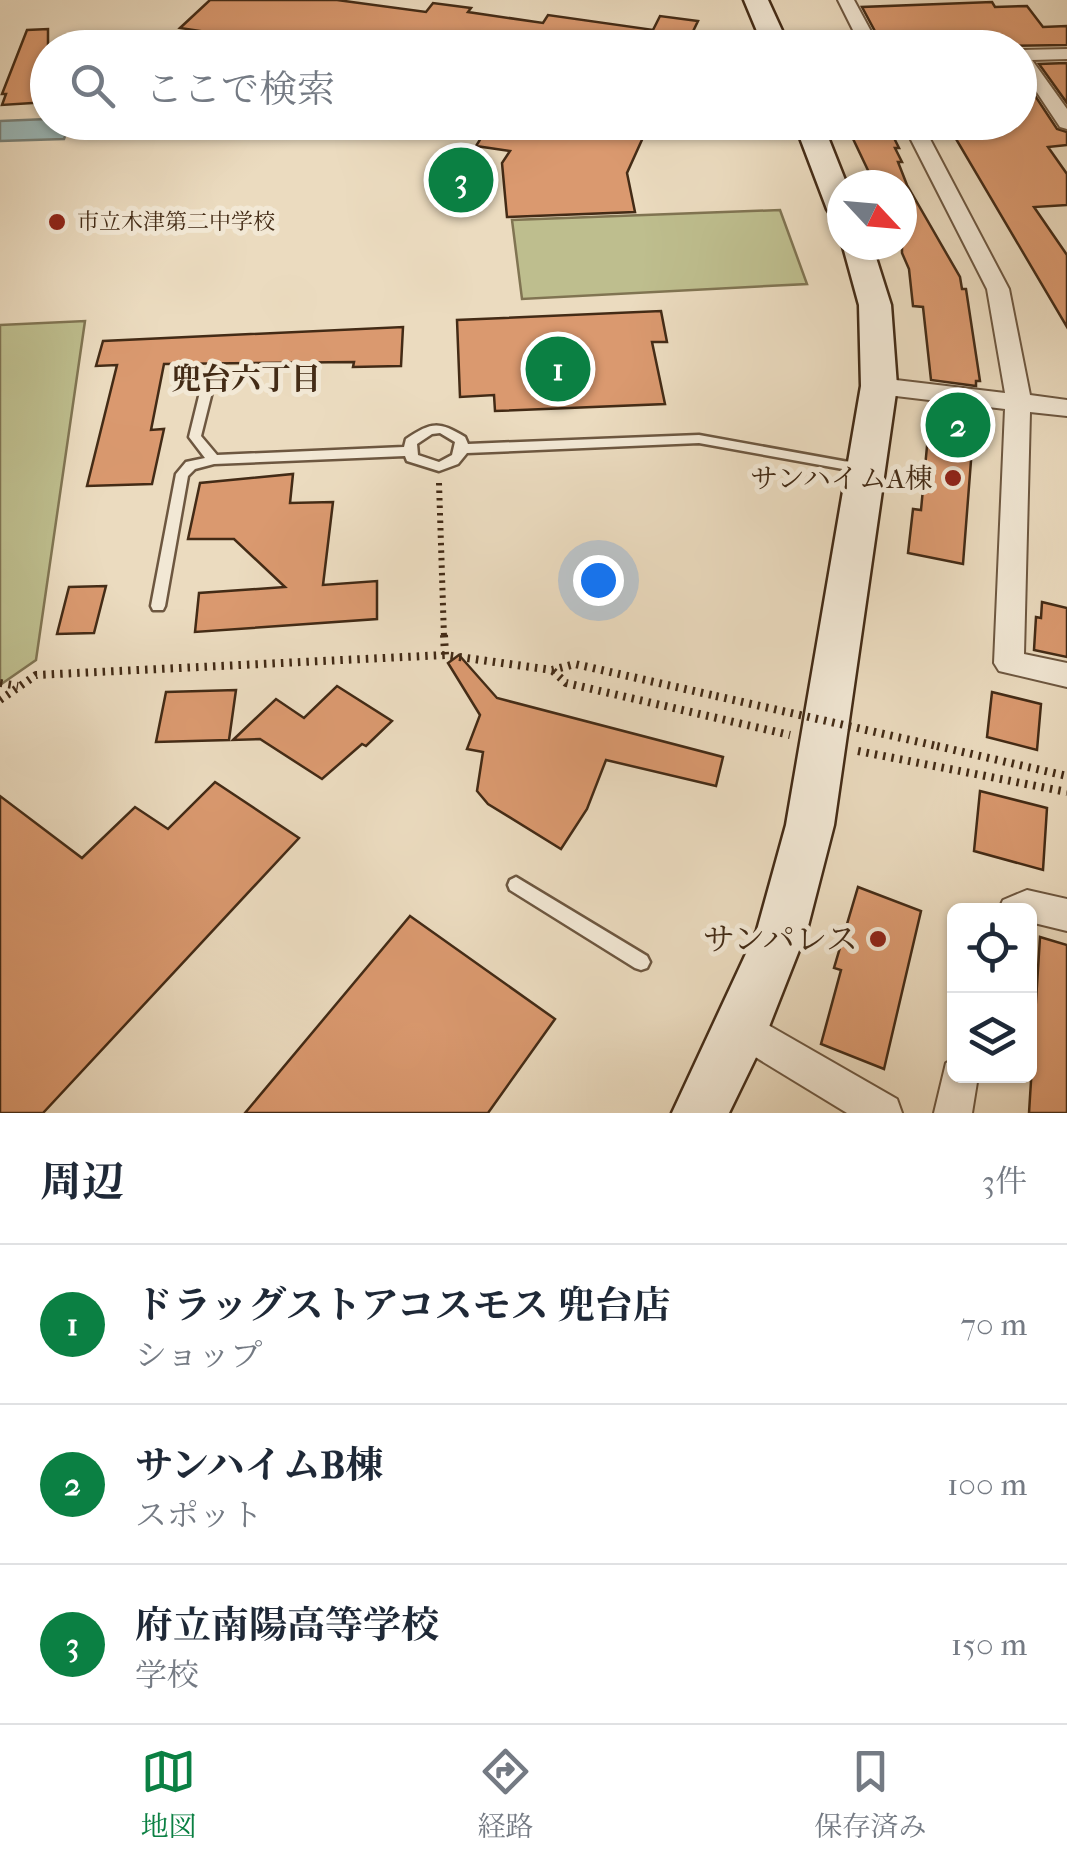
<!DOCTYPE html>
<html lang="ja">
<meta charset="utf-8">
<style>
:root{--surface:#fff;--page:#f2f2f3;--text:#1f2937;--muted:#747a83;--line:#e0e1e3;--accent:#0b8043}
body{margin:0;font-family:"IM FELL French Canon","Noto Serif JP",serif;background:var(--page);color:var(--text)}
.controls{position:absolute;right:30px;bottom:30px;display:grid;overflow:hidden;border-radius:15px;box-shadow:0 2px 8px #0004}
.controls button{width:90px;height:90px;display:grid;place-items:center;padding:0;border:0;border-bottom:2px solid var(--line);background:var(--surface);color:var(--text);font:50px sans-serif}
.compass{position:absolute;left:827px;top:170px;width:90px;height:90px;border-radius:50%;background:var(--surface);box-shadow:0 2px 8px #0004;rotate:116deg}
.you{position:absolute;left:598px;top:580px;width:35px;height:35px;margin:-25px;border:8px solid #fff;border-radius:50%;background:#1a73e8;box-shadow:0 0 0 15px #1a73e833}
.badge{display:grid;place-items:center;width:65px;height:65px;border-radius:50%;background:var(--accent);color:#fff;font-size:32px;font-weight:700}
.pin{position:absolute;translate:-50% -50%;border:5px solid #fff;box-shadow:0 2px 10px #0006}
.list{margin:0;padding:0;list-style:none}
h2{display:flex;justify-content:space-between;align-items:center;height:130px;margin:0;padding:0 40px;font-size:42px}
h2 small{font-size:32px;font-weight:400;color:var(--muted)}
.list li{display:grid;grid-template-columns:65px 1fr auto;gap:30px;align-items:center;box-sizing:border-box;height:160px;padding:0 40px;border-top:2px solid var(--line)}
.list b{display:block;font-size:38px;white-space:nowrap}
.list p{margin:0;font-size:32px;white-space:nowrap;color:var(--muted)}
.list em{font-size:32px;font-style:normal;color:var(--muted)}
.icon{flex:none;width:55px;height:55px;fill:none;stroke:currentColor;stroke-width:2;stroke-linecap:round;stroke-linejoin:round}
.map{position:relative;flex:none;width:1067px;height:1113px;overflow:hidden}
.search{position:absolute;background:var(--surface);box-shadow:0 2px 8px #0004;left:30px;right:30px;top:30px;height:110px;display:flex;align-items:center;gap:25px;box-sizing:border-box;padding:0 35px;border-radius:55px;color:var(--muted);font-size:38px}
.sheet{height:610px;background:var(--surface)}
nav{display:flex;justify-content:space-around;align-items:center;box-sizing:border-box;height:140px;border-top:2px solid var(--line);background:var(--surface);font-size:28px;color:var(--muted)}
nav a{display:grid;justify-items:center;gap:5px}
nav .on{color:var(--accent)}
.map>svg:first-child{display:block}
.green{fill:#bebe8e;stroke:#807452;stroke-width:2.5}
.water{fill:#9ab9ba;stroke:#778078;stroke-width:2.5}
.building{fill:#da996f;stroke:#432b16;stroke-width:2.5}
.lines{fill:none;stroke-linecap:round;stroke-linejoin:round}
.lane-casing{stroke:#6d5740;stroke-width:5}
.street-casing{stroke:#6d5740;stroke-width:4}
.secondary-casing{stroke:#432b16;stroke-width:5}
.path-far1{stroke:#432b16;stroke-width:6;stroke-dasharray:2.5 5;stroke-linecap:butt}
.path{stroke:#432b16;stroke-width:8;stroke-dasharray:2.5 6;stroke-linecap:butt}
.lane{fill:#f2e8d5;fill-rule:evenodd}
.street{fill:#f2e8d5;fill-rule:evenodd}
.secondary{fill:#f2e8d5;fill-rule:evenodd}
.path-bridge{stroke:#432b16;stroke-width:8;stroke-dasharray:2.5 6;stroke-linecap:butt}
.poi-dot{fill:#8f2418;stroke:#f2e8d5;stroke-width:4}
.labels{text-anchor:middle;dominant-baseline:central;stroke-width:10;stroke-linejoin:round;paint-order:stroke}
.far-poi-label{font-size:22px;fill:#432b16;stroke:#f2e8d5;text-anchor:start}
.poi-label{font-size:28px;fill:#432b16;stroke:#f2e8d5;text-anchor:end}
.neighbourhood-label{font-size:30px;font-weight:bold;fill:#432b16;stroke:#f2e8d5}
.near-poi-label{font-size:32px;fill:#432b16;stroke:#f2e8d5;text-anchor:end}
</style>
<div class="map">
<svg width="1067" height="1113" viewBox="0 0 1067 1113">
<rect width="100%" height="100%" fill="#ebdbbf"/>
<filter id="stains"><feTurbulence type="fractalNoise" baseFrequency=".002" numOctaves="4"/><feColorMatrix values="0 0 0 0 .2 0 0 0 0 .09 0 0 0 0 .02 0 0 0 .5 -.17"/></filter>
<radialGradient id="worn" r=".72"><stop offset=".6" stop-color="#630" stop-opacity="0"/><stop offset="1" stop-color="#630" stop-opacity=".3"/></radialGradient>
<g class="green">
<polygon points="780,210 807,284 522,299 512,220"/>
<polygon points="85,321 36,660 0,685 0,325"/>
</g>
<polygon class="water" points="47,119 48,122 70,123 64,139 0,141 0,121"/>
<g class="building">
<polygon points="210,0 337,0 426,12 433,3 471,8 468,12 543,23 548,15 653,30 660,16 698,21 685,48 312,48 180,28"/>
<polygon points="992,2 995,7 1027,6 1043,27 1067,26 1067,45 884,48 862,7"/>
<polygon points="48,29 48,102 2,105 6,94 2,94 27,30"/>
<polygon points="1067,63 1067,103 1039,64"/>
<polygon points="1020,73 1057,129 1067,132 1067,145 1048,147 1067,174 1067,205 1034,207 1067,255 1067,327 956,139 962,138 953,122 1020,122"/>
<polygon points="491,122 650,122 627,173 635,212 507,217 502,163 510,151 476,146"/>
<polygon points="845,122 886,122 899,148 895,148 902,162 898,162 907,185 960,277 962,289 966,289 980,381 976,381 976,386 931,380 923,307 913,306 909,269 902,253 902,185 875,185"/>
<polygon points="661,311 667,342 652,342 665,404 495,411 494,395 460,397 457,320"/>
<polygon points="403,327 401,366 353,367 354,362 164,364 151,430 164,429 152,484 87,486 117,365 96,366 103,341"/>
<polygon points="931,404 975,409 963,564 908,553 913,509 921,510"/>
<polygon points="293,474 290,503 333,502 323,585 377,581 377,619 195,632 199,593 285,587 234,539 188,539 200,483"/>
<polygon points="106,586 94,633 57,634 69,587"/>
<polygon points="1042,602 1067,608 1067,657 1034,650 1036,617 1041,618"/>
<polygon points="459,655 497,698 723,757 716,786 606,760 587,809 561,849 488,804 477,791 483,752 467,749 480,715 448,663"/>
<polygon points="337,686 392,721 366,746 362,744 322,779 260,739 233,740 276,699 304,718"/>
<polygon points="236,690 229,740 156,742 166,692"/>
<polygon points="992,692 1041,704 1037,750 987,737"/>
<polygon points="215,782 299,838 43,1113 0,1113 0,796 82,858 135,807 168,829"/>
<polygon points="980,791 1047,808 1043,870 974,851"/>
<polygon points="858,887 921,911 884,1069 821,1044 841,970 834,968"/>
<polygon points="410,916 555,1019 488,1113 245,1113"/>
<polygon points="1040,937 1067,945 1067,1113 1029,1113"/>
</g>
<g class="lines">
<g class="lane-casing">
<g id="lane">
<path d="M207 384 213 388 201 436 217 455 404 447 406 439C432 422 438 421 465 437L468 444 699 435 865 465 871 469 865 473 699 443 467 453 458 464 439 471 407 461 405 456 214 464 195 469 188 476 165 606 163 610H153L151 606 176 474 186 462 205 458 189 437 201 388ZM440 433 455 442 452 455 439 462 418 455 417 444 432 434Z"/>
<polygon points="516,877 647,956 650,962 647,968 641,970 635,968 510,890 508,885 510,880"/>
</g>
</g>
<g class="street-casing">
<g id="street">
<polygon points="838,0 854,0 880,48 862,48"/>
<polygon points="1067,49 1067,59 1032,60 1067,109 1067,129 1060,127 1020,67 1020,50"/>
<polygon points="902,122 921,122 1009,289 1030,395 1067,400 1067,416 1030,412 1024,654 1067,663 1067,687 999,671 994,663 1005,409 879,394 867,386 879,378 1005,393 987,289"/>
<polygon points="1027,890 1067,899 1067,931 1030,922 1030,911 998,911 1003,900"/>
<polygon points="742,1010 897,1099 902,1113 847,1113 729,1041 724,1028 729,1015"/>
<polygon points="954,1059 954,1076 978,1076 972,1113 934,1113 946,1063"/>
</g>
</g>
<g class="secondary-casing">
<g id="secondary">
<polygon points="744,0 768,0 790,48 764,48"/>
<polygon points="794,122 822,122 847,185 842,185 842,218 831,215 827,209"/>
<polygon points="842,243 872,245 891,305 897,386 834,825 807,930 761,1047 729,1113 672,1113 757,930 786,825 861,386 859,305"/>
</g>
</g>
<polyline class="path-far1" points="439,483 444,637"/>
<g class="path">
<polyline points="444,635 445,655"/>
<polyline points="553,671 566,683 790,735"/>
<polyline points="0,683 18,686"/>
<polyline points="0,700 36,675 445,655 552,670 575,664 716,696"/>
<polyline points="937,746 1067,776"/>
<polyline points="858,751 1067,792"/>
</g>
<use href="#lane" class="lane"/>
<use href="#street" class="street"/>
<use href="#secondary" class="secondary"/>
<polyline class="path-bridge" points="716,696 937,746"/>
</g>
<g class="poi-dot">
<circle cx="57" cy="222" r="10"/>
<circle cx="953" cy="478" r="10"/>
<circle cx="878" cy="939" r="10"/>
</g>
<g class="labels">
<g class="far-poi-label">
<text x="77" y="222">市立木津第二中学校</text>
</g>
<g class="poi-label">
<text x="933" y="478">サンハイムA棟</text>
</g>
<g class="neighbourhood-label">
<text x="246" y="379">兜台六丁目</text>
</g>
<g class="near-poi-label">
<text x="858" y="939">サンパレス</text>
</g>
</g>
<rect width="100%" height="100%" filter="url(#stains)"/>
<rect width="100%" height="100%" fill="url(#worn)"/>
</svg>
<div class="controls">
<button><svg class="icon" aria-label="locate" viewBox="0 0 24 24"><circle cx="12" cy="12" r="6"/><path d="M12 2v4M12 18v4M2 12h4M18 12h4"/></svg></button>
<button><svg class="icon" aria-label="layers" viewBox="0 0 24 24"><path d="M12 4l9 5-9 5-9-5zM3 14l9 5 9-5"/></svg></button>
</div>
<svg class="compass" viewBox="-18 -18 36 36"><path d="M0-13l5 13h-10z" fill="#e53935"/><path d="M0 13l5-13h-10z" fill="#747a83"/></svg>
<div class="you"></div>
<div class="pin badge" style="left:558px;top:369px">1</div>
<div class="pin badge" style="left:958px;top:425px">2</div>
<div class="pin badge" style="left:461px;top:180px">3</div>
<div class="search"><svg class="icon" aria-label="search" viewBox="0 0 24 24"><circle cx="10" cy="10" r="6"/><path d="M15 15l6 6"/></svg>ここで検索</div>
</div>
<section class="sheet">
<h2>周辺<small>3件</small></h2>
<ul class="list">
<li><span class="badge">1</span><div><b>ドラッグストアコスモス 兜台店</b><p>ショップ</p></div><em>70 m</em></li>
<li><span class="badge">2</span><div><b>サンハイムB棟</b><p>スポット</p></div><em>100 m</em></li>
<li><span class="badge">3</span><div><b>府立南陽高等学校</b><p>学校</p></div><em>150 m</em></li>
</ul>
</section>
<nav>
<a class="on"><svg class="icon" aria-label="map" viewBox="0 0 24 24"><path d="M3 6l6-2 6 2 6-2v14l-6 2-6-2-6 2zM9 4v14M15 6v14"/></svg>地図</a>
<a><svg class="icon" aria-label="directions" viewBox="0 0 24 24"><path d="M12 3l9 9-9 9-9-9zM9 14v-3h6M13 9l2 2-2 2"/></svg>経路</a>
<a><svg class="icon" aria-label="saved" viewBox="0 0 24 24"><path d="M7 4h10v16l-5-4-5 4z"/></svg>保存済み</a>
</nav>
